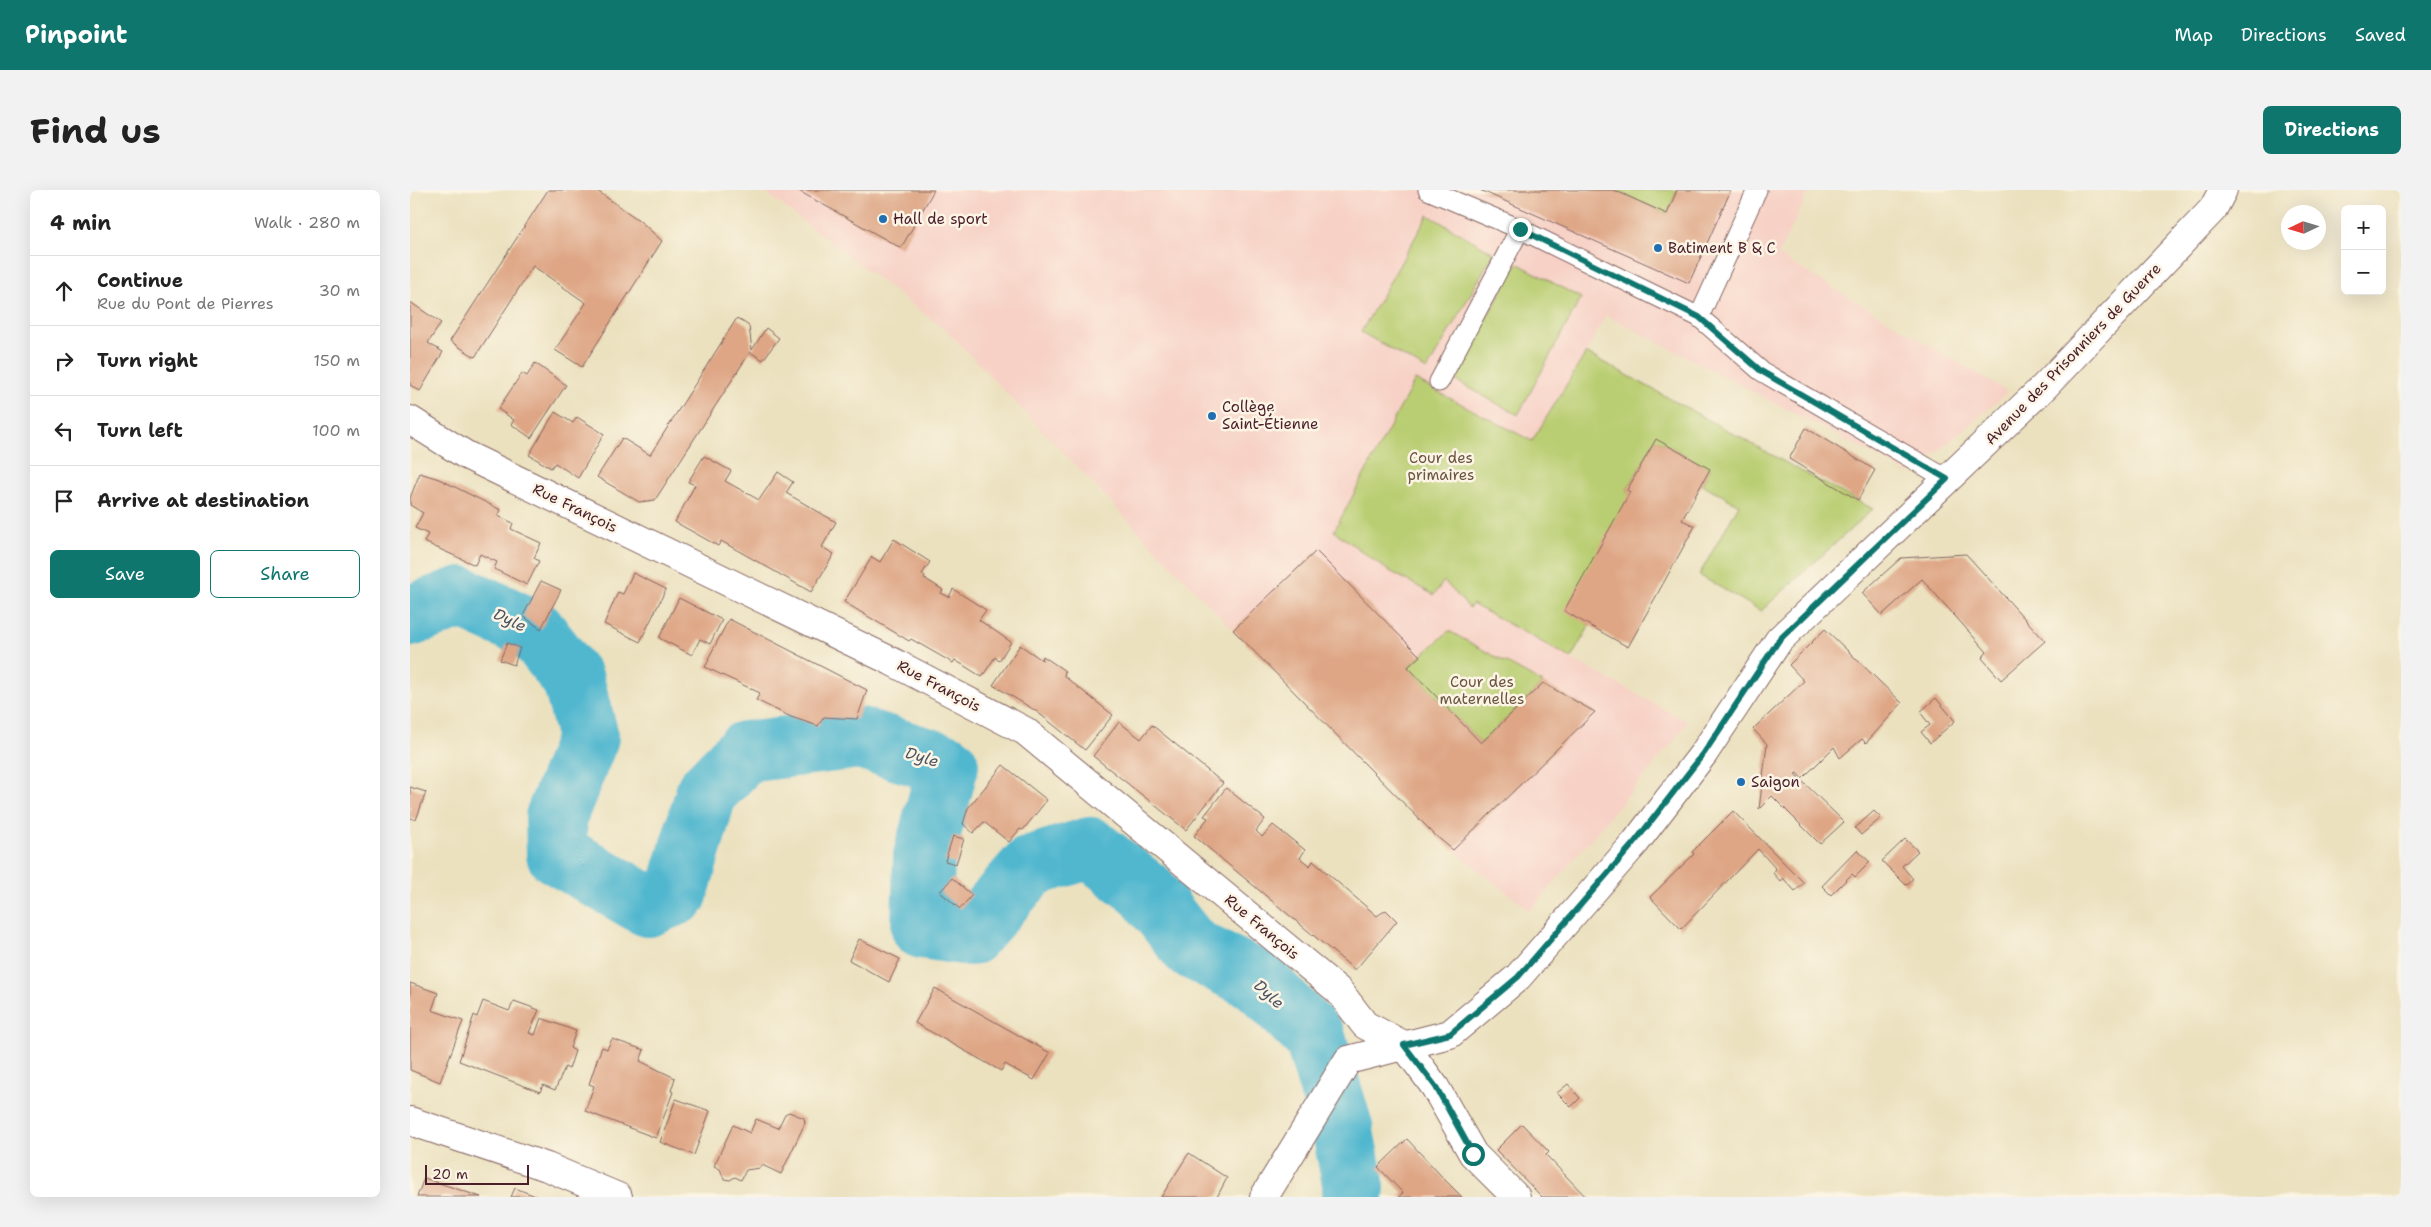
<!DOCTYPE html>
<meta charset="utf-8">
<style>
:root{--surface:#fff;--page:#f2f2f2;--text:#222;--muted:#767676;--line:#e0e0e0;--accent:#0f766e}
body{margin:0;font-family:"Shantell Sans",sans-serif;background:var(--page);color:var(--text)}
.controls{position:absolute;right:15px;top:15px;display:grid;overflow:hidden;border-radius:8px;box-shadow:0 5px 20px #0002}
.controls button{width:45px;height:45px;display:grid;place-items:center;padding:0;border:0;border-bottom:1px solid var(--line);background:var(--surface);color:var(--text);font:25px sans-serif}
.compass{position:absolute;left:1871px;top:15px;width:45px;height:45px;border-radius:50%;background:var(--surface);box-shadow:0 5px 20px #0002;rotate:266deg}
.scale{position:absolute;left:15px;bottom:12px;width:104px;box-sizing:border-box;padding-left:5px;border:2px solid #4a1f2b;border-top:0;font-size:14px;line-height:18px;white-space:nowrap;color:#4a1f2b;-webkit-text-stroke:4px #fcf5e5;paint-order:stroke}
.stop{position:absolute;width:15px;height:15px;margin:-11px;border:4px solid #0f766e;border-radius:50%;background:#fff}
.stop.end{background:#0f766e;border-color:#fff;box-shadow:0 1px 5px #0008}
.list{margin:0;padding:0;list-style:none}
h2{display:flex;justify-content:space-between;align-items:center;height:65px;margin:0;padding:0 20px;font-size:21px}
h2 small{font-size:16px;font-weight:400;color:var(--muted)}
.list li{display:grid;grid-template-columns:32px 1fr auto;gap:15px;align-items:center;box-sizing:border-box;height:70px;padding:0 20px;border-top:1px solid var(--line)}
.list b{display:block;font-size:19px;white-space:nowrap}
.list p{margin:0;font-size:16px;white-space:nowrap;color:var(--muted)}
.list em{font-size:16px;font-style:normal;color:var(--muted)}
.actions{display:flex;gap:10px;padding:15px 20px}
.actions a{flex:1;padding:11px 0;border:1px solid var(--accent);border-radius:8px;text-align:center;font-size:18px;color:var(--accent)}
.actions .main{background:var(--accent);color:#fff}
.icon{flex:none;width:28px;height:28px;fill:none;stroke:currentColor;stroke-width:2;stroke-linecap:round;stroke-linejoin:round}
.map{position:relative;flex:none;width:1991px;height:1007px;overflow:hidden;border-radius:8px}
header{display:flex;align-items:center;gap:30px;box-sizing:border-box;height:70px;padding:0 25px;background:var(--accent);color:#fff}
header strong{font-size:24px}
nav{display:flex;gap:28px;margin-inline-start:auto;font-size:18px}
.intro{display:flex;align-items:center;justify-content:space-between;box-sizing:border-box;height:120px;padding:0 30px}
h1{margin:0;font-size:35px}
.button{padding:12px 22px;border-radius:8px;background:var(--accent);color:#fff;font-size:18px;font-weight:700}
main{display:flex;gap:30px;padding:0 30px}
aside{flex:1;background:var(--surface);border-radius:8px;box-shadow:0 5px 20px #0002}
.map>svg:first-child{display:block}
.built{fill:#f7d1c6}
.green{fill:#b9ce72;stroke:#82764e}
.lines{fill:none;stroke-linecap:round;stroke-linejoin:round}
.river{stroke:#51b7cf;stroke-width:62}
.building{fill:#dea685}
.service-casing{stroke:#82635f;stroke-width:21}
.minor-casing{stroke:#82635f;stroke-width:30}
.tertiary-casing{stroke:#82635f;stroke-width:30}
.secondary-casing{stroke:#82635f;stroke-width:30}
.service{stroke:#fff;stroke-width:19}
.minor{stroke:#fff;stroke-width:28}
.tertiary{stroke:#fff;stroke-width:28}
.secondary{stroke:#fff;stroke-width:28}
.route{stroke:#0f766e;stroke-width:6}
.poi-dot{fill:#1f6fb2;stroke:#fcf5e5;stroke-width:2}
.labels{text-anchor:middle;dominant-baseline:central;stroke-width:5;stroke-linejoin:round;paint-order:stroke}
.poi-label{font-size:15px;fill:#4a1f2b;stroke:#fcf5e5;text-anchor:start}
.street-label{font-size:15px;fill:#4a1f2b;stroke:#fcf5e5}
.park-label{font-size:15px;fill:#6b5440;stroke:#fcf5e5}
.water-label{font-size:16px;font-style:italic;fill:#4c5464;stroke:#fcf5e5}
</style>
<header>
<strong>Pinpoint</strong>
<nav><a>Map</a><a>Directions</a><a>Saved</a></nav>
</header>
<div class="intro"><h1>Find us</h1><a class="button">Directions</a></div>
<main>
<aside>
<h2>4 min<small>Walk · 280 m</small></h2>
<ul class="list">
<li><svg class="icon" aria-label="ahead" viewBox="0 0 24 24"><path d="M12 20V5M6 11l6-6 6 6"/></svg><div><b>Continue</b><p>Rue du Pont de Pierres</p></div><em>30 m</em></li>
<li><svg class="icon" aria-label="right" viewBox="0 0 24 24"><path d="M7 20v-9h11M14 6l5 5-5 5"/></svg><div><b>Turn right</b></div><em>150 m</em></li>
<li><svg class="icon" aria-label="left" viewBox="0 0 24 24"><path d="M17 20v-9H6M10 6l-5 5 5 5"/></svg><div><b>Turn left</b></div><em>100 m</em></li>
<li><svg class="icon" aria-label="arrive" viewBox="0 0 24 24"><path d="M6 21V4h12l-3 4 3 4H6"/></svg><div><b>Arrive at destination</b></div></li>
</ul>
<div class="actions"><a class="main">Save</a><a>Share</a></div>
</aside>
<div class="map">
<svg width="1991" height="1007" viewBox="0 0 1991 1007">
<rect width="100%" height="100%" fill="#fcf5e5"/>
<filter id="ink" filterUnits="userSpaceOnUse"><feTurbulence type="fractalNoise" baseFrequency=".02" numOctaves="2"/><feDisplacementMap in="SourceGraphic" scale="10" xChannelSelector="R" yChannelSelector="G"/><feConvolveMatrix kernelMatrix="1 2 1 2 8 2 1 2 1" color-interpolation-filters="sRGB"/></filter>
<filter id="wash" filterUnits="userSpaceOnUse"><feTurbulence type="fractalNoise" baseFrequency=".0096" numOctaves="4" result="noise"/><feDisplacementMap in="SourceGraphic" scale="20" xChannelSelector="R" yChannelSelector="G"/><feGaussianBlur stdDeviation="1.12" result="paint"/><feColorMatrix in="noise" values="0 0 0 0 0 0 0 0 0 0 0 0 0 0 0 0 0 1.4 0 .05"/><feComposite in="paint" operator="in"/></filter>
<g filter="url(#wash)">
<rect width="100%" height="100%" fill="#ebe1bf"/>
<polygon class="built" points="352,0 1400,0 1368,65 1598,202 1501,284 1196,125 1176,163 1122,251 1059,417 1061,414 1278,532 1258,558 1120,721 1026,646 823,440 538,142"/>
<g class="green">
<polygon points="1204,0 1267,0 1257,24"/>
<polygon points="1018,25 1084,63 1017,180 951,142"/>
<polygon points="1107,73 1171,108 1108,225 1043,189"/>
<path d="M1176 163C1272 214 1366 269 1463 319L1351 421 1289 385 1329 315 1292 294 1300 279 1246 249 1217 300 1220 302 1180 435 1161 468 1062 414 1059 418 1034 391 1024 405 976 379 924 341 1005 190 1122 251Z"/>
<polygon points="1039,441 1133,493 1071,553 998,477"/>
</g>
<g class="lines">
<polyline class="river" points="0,426 51,407 125,441 163,490 178,547 146,627 147,664 238,716 267,704 297,601 335,562 450,548 538,575 514,666 512,738 560,745 621,676 680,658 736,701 781,758 848,791 905,848 932,937 944,998 942,1007"/>
</g>
<g id="blocks">
<g class="building">
<polygon points="138,0 186,0 230,31 252,51 172,177 145,160 176,113 123,76 65,167 40,151"/>
<polygon points="387,0 524,0 491,58"/>
<polygon points="1070,0 1204,0 1257,24 1267,0 1321,0 1279,93"/>
<polygon points="0,112 31,133 18,153 33,162 10,201 0,195"/>
<polygon points="327,128 339,136 342,160 356,138 369,148 353,170 340,162 245,310 229,312 187,287 212,248 240,265"/>
<polygon points="125,173 156,195 121,248 101,234 104,230 88,219 112,183 117,186"/>
<polygon points="145,222 163,233 167,227 194,244 168,288 145,273 141,278 119,265"/>
<polygon points="1396,238 1465,280 1448,310 1379,269"/>
<polygon points="1246,249 1300,279 1272,330 1285,336 1218,457 1154,421 1220,302 1217,300"/>
<polygon points="294,266 321,281 315,291 349,310 368,282 383,292 376,303 426,332 412,357 424,364 401,402 311,351 308,356 265,332 285,295 278,292"/>
<polygon points="10,283 29,289 91,320 88,326 103,333 101,339 131,353 124,368 129,371 117,395 84,379 87,372 70,364 65,375 14,352 18,344 5,338 13,323 0,315 0,308"/>
<polygon points="484,349 520,372 512,384 515,386 514,388 533,400 531,403 539,407 543,399 576,420 569,430 601,452 589,471 585,467 572,487 545,470 543,473 501,449 499,451 434,412 462,367 470,372"/>
<polygon points="906,361 1010,466 998,477 1071,553 1133,493 1185,522 1043,660 1026,646 823,440"/>
<polygon points="1556,364 1635,451 1591,490 1572,468 1577,462 1512,389 1472,425 1452,403 1491,368"/>
<polygon points="223,383 256,399 230,452 194,434 208,402 213,404"/>
<polygon points="131,391 151,400 131,439 113,426"/>
<polygon points="269,408 312,430 300,454 290,449 282,465 249,448"/>
<polygon points="319,429 457,500 447,529 414,527 408,536 381,527 346,510 350,503 295,477 299,470 298,469"/>
<polygon points="1415,439 1492,513 1456,553 1452,549 1430,568 1424,557 1392,589 1387,583 1385,584 1434,632 1410,654 1362,606 1349,619 1357,554 1343,539 1394,491 1379,475"/>
<polygon points="97,453 110,458 104,475 90,470"/>
<polygon points="610,455 632,470 633,466 655,481 654,486 703,525 675,560 626,521 583,495"/>
<polygon points="1526,508 1545,531 1520,553 1511,542 1520,535 1510,522"/>
<polygon points="709,532 731,549 742,535 813,593 776,640 683,566"/>
<polygon points="593,575 637,610 613,640 610,639 599,652 574,632 563,643 553,634 558,618"/>
<polygon points="0,597 16,602 6,630 0,628"/>
<polygon points="816,598 855,629 846,641 852,647 863,635 895,660 890,668 900,676 903,671 967,726 976,720 987,731 945,780 784,646 798,628 794,626"/>
<polygon points="1323,621 1394,693 1385,701 1373,688 1371,692 1363,683 1366,679 1348,659 1271,739 1240,707 1284,664 1282,662"/>
<polygon points="1464,621 1471,628 1451,645 1445,638"/>
<polygon points="543,646 554,649 546,674 535,671"/>
<polygon points="1495,649 1508,661 1492,676 1503,689 1496,695 1472,671"/>
<polygon points="1447,660 1460,672 1445,687 1442,684 1421,705 1412,696"/>
<polygon points="542,688 562,705 550,719 530,702"/>
<polygon points="449,749 490,769 479,792 439,770"/>
<polygon points="0,793 28,803 22,820 53,831 30,892 0,880"/>
<polygon points="525,798 640,863 624,890 595,874 591,881 505,833"/>
<polygon points="73,811 99,821 104,811 129,820 119,843 125,845 131,828 166,841 160,858 165,861 159,879 155,877 145,900 133,895 130,902 49,871 64,825 67,827"/>
<polygon points="202,849 234,860 230,871 265,888 261,901 263,902 246,948 175,921 184,896 179,894 188,867 192,857 197,859"/>
<polygon points="1158,894 1170,908 1161,917 1147,903"/>
<polygon points="266,909 300,921 284,965 250,952"/>
<polygon points="379,922 394,928 395,933 371,984 352,975 350,978 336,980 331,990 325,987 320,990 314,989 310,979 304,976 323,935 340,943 346,929 368,938 375,924"/>
<polygon points="1112,934 1139,962 1136,965 1176,1007 1132,1007 1086,960"/>
<polygon points="997,949 1036,991 1052,1007 988,1007 993,1003 968,977"/>
<polygon points="779,963 817,988 807,1007 751,1007"/>
<polygon points="14,988 71,1007 7,1007"/>
<polygon points="105,998 128,1007 101,1007"/>
</g>
</g>
</g>
<g filter="url(#ink)">
<use href="#blocks" fill-opacity="0" stroke="#82635f" stroke-width="1"/>
<g class="lines">
<g class="service-casing">
<g id="service">
<polyline points="1018,0 1110,39 1289,127 1351,181 1537,289"/>
<polyline points="1289,127 1347,0"/>
<polyline points="1029,192 1110,39"/>
</g>
</g>
<g class="minor-casing">
<polyline id="minor" points="0,230 56,265 481,471 615,541 929,801 955,835 994,855 1025,897 1063,964 1106,1007"/>
</g>
<g class="tertiary-casing">
<polyline id="tertiary" points="854,1007 938,870 1040,844 1108,787 1225,653 1294,563 1369,450 1635,196 1803,19 1813,0"/>
</g>
<g class="secondary-casing">
<polyline id="secondary" points="0,931 137,977 208,1007"/>
</g>
<use href="#service" class="service"/>
<use href="#minor" class="minor"/>
<use href="#tertiary" class="tertiary"/>
<use href="#secondary" class="secondary"/>
</g>
</g>
<g class="lines" filter="url(#ink)">
<polyline class="route" points="1063,964 1026,897 994,855 1040,844 1108,787 1224,653 1294,563 1369,450 1537,289 1351,181 1289,127 1110,39"/>
</g>
<g class="poi-dot">
<circle cx="473" cy="29" r="5"/>
<circle cx="1248" cy="58" r="5"/>
<circle cx="802" cy="226" r="5"/>
<circle cx="1331" cy="592" r="5"/>
</g>
<g class="labels">
<g class="poi-label">
<text x="483" y="29">Hall de sport</text>
<text x="1258" y="58">Batiment B &amp; C</text>
<text x="812" y="217">Collège<tspan x="812" dy="17">Saint-Étienne</tspan></text>
<text x="1341" y="592">Saigon</text>
</g>
<g class="street-label">
<text transform="translate(1663 164) rotate(-46)">Avenue des Prisonniers de Guerre</text>
<text transform="translate(165 318) rotate(26)">Rue François</text>
<text transform="translate(529 496) rotate(28)">Rue François</text>
<text transform="translate(852 737) rotate(40)">Rue François</text>
</g>
<g class="park-label">
<text x="1031" y="268">Cour des<tspan x="1031" dy="17">primaires</tspan></text>
<text x="1072" y="492">Cour des<tspan x="1072" dy="17">maternelles</tspan></text>
</g>
<g class="water-label">
<text transform="translate(100 430) rotate(25)">Dyle</text>
<text transform="translate(512 567) rotate(17)">Dyle</text>
<text transform="translate(859 804) rotate(42)">Dyle</text>
</g>
</g>
</svg>
<div class="controls">
<button>+</button>
<button>−</button>
</div>
<svg class="compass" viewBox="-18 -18 36 36"><path d="M0-13l5 13h-10z" fill="#e53935"/><path d="M0 13l5-13h-10z" fill="#767676"/></svg>
<div class="scale">20 m</div>
<div class="stop" style="left:1063px;top:964px"></div>
<div class="stop end" style="left:1110px;top:39px"></div>
</div>
</main>
